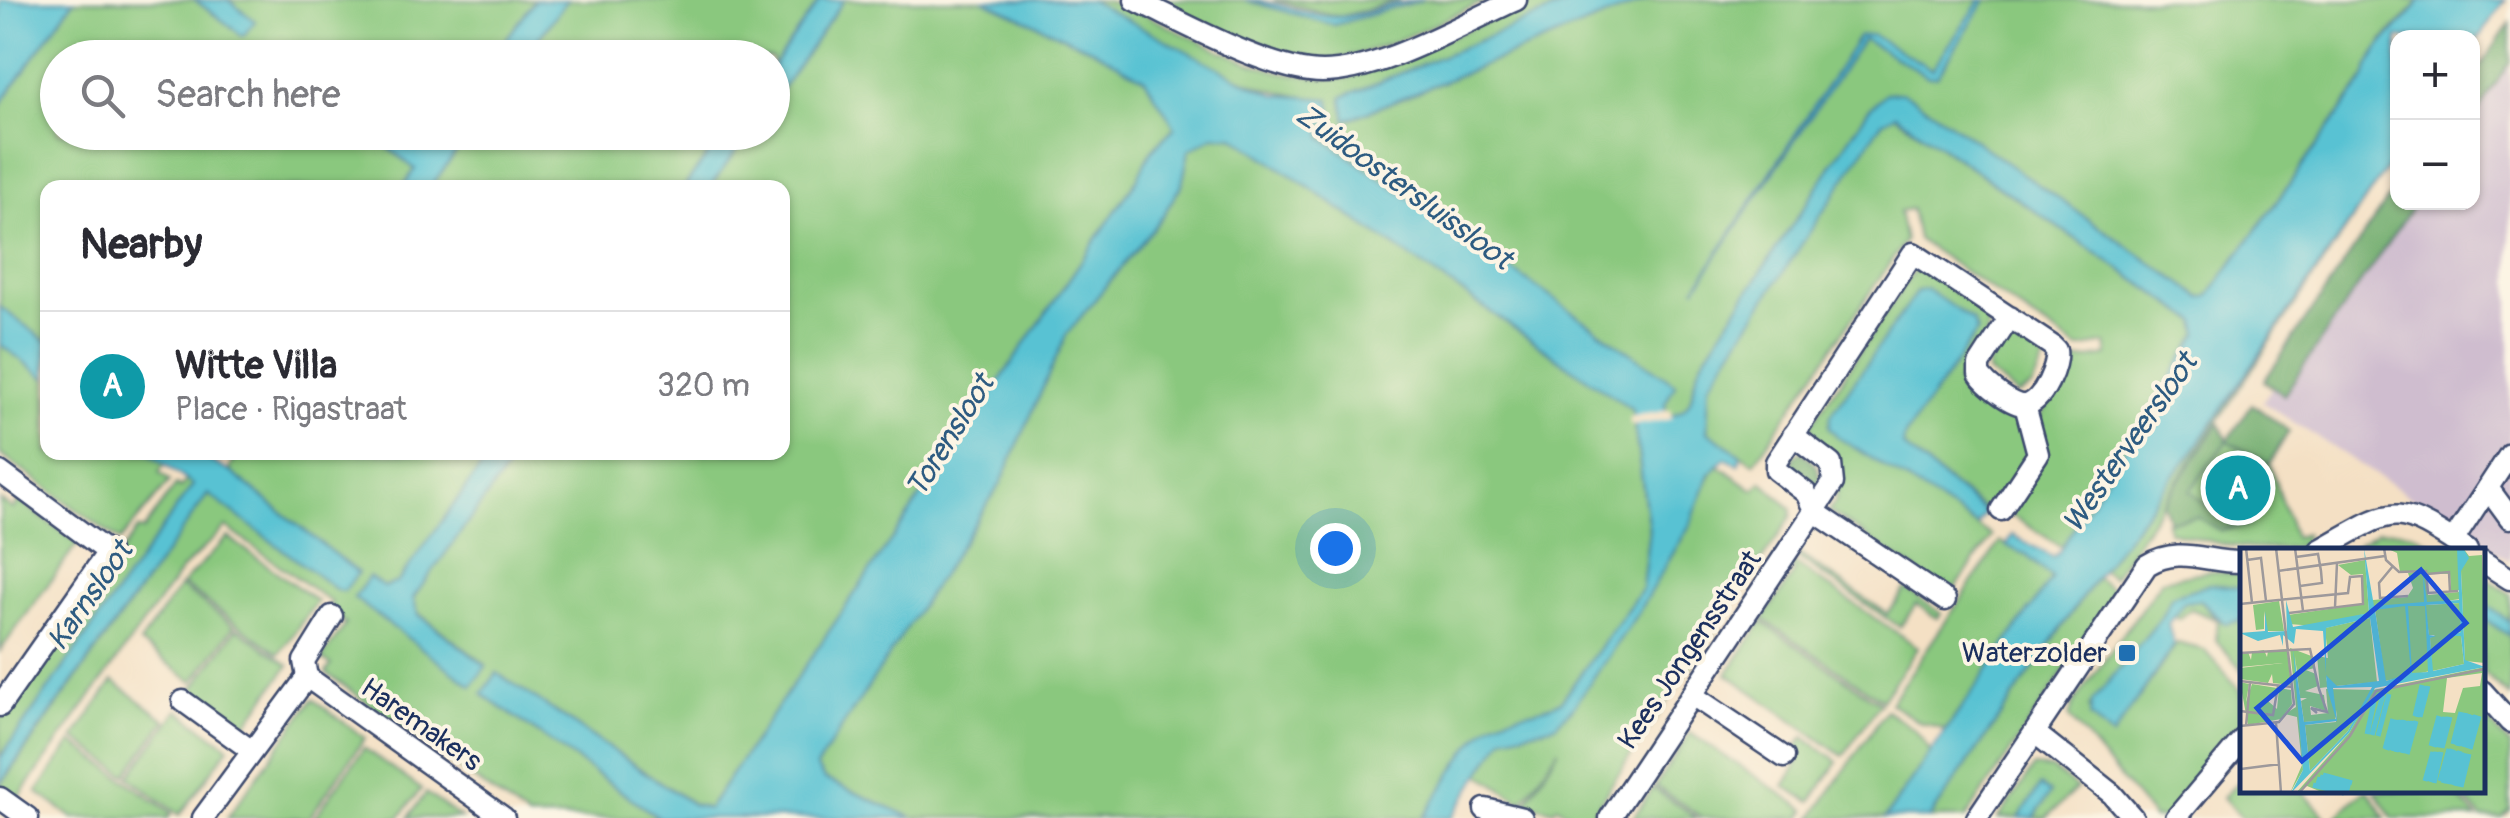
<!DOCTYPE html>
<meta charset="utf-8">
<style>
:root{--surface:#fff;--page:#f7f7f7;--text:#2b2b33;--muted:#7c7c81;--line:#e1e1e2;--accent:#db2777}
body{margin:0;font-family:Pangolin,sans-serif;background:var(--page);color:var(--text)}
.controls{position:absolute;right:30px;top:30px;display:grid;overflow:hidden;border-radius:20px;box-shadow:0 2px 8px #0004}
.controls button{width:90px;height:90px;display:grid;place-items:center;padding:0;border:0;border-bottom:2px solid var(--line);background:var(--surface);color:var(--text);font:50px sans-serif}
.you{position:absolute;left:1335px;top:548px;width:35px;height:35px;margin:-25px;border:8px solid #fff;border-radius:50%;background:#1a73e8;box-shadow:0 0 0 15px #1a73e833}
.badge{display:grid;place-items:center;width:65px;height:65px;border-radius:50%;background:var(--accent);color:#fff;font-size:32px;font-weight:700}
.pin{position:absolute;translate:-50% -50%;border:5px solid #fff;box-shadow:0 2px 10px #0006}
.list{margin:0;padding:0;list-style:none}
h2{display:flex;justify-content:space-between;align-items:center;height:130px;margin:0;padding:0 40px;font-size:42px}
h2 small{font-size:32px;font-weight:400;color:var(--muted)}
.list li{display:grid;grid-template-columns:65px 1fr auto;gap:30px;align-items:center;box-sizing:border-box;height:150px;padding:0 40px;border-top:2px solid var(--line)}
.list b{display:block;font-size:38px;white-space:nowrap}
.list p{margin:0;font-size:32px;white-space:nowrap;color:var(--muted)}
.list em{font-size:32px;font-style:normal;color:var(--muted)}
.icon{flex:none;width:55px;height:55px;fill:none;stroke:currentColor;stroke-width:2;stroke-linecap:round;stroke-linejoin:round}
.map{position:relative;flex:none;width:2510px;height:818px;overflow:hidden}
.search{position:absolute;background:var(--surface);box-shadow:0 2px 8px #0004;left:40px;top:40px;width:750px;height:110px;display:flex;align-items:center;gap:25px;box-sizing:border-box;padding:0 35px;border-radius:55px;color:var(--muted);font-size:38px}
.panel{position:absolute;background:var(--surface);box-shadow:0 2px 8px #0004;left:40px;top:180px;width:750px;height:280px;border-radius:20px}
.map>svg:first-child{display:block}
.industrial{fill:#cfbdcf}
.green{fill:#8ac87e;stroke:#527c6e;stroke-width:2.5}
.forest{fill:#6fac6d;stroke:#456e66;stroke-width:2.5}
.water{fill:#58c2d3;stroke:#3a7898;stroke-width:2.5}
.pier{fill:#f4e0c4}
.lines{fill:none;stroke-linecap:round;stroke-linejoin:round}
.minor-casing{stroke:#3c4a6d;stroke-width:25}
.minor{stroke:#fff;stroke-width:20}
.poi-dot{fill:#1f6fb2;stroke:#fcf5e5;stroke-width:4}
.labels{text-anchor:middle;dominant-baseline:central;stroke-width:8;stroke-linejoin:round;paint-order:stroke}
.street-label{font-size:28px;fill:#1b2f5e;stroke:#fcf5e5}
.poi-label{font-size:28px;fill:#1b2f5e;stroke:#fcf5e5;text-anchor:end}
.water-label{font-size:30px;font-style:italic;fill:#2d5b81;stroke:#fcf5e5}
.inset-river{fill:none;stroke:#58c2d3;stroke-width:5}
.inset-road{fill:none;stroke:#9d999b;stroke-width:2.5}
.view{fill:#1d4ed8;fill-opacity:0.15;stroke:#1d4ed8;stroke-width:5}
.inset-edge{fill:none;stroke:#1b2f5e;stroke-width:5}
</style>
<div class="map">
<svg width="2510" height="818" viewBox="0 0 2510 818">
<rect width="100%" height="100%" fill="#fcf5e5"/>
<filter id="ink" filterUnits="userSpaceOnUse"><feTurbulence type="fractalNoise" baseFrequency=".01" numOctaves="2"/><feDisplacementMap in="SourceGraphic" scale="20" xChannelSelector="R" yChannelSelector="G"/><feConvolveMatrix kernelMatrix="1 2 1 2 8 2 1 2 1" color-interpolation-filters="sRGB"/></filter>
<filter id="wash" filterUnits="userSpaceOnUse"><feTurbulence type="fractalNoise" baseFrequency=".0048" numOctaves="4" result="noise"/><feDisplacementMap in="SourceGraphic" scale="40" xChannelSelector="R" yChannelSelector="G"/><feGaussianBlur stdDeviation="2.25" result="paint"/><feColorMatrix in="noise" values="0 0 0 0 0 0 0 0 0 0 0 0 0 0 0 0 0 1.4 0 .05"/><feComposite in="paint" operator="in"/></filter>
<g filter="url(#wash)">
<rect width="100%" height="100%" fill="#f4e0c4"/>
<polygon class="industrial" points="2510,40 2510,561 2262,402 2399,203 2472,202 2473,95"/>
<g class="green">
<polygon points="74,0 195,0 243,36 254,21 228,0 535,0 493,57 58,58 58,132 370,133 415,169 403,187 48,188 47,342 0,307 0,105"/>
<polygon points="567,0 820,0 773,66 772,58 525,58"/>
<polygon points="844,0 983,0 1094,50 1146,79 1175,127 1151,151 1136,181 708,809 693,804 497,673 483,695 659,818 528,818 326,673 331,665 321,659 346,624 328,610 332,603 226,527 182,569 18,799 0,786 208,494 344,591 357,572 232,473 230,467 239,453 492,453 398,582 384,587 480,672 486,665 418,613 413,598 518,453 782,452 782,188 710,187 749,133 772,132 773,101"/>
<path d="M1089 0C1123 0 1144 14 1174 29 1232 57 1284 82 1349 78L1539 0H1578L1343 97 1347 120 1647 0H2421L2384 40 2365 78 2209 296 2202 298 1913 98 1869 109 1703 360C1693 377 1694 399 1685 413L1665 417V404L1674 384 1323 138 1319 123 1329 100C1242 95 1165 40 1089 0Z"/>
<path d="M1150 0H1245L1334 25 1422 0H1489C1439 20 1385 52 1331 60 1277 68 1198 23 1150 0Z"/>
<polygon points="1273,0 1400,0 1340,17"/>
<polygon points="1894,115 2196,321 2199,334 2062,547 2006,512 2045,454 2038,419 2077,361 2108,356 2106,344 2078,349 1917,239 1911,209 1899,211 1905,241 1754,463 1707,432 1709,385 1717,368 1882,121"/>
<polygon points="470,133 724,133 684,187 430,188"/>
<polygon points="1214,136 1234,136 1632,409 1649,529 1642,589 1561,701 1542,712 1495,721 1423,818 913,818 824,779 816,768 825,750 1001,483 1066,335 1162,217 1182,184 1189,150"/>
<polygon points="2397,153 2113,577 2101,570 2196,447"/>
<path d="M1917 266 1985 313C1997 336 1970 364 1957 383L2025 428 2031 455 1992 516 1903 447 1904 437 1977 332 1917 291 1829 422V427L1992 536 1951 595 1829 511 1836 499 1840 472 1810 426Z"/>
<path d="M2011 339C2025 339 2039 346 2045 359L2032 387 2017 395 1988 372V364Z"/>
<polygon points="0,344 47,379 48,452 149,453 165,464 159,472 170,481 120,541 0,454"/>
<path d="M2227 441 2269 464 2294 537 2305 534 2303 545C2254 556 2216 543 2169 531L2166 522Z"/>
<path d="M1717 464 1754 490 1762 481 1792 509 1791 517 1589 818H1576L1557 806 1554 810 1526 803 1559 749 1522 802 1480 774 1504 737 1555 725C1600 665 1642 605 1681 540 1695 516 1700 488 1717 464Z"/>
<polygon points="187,480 193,485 0,758 0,717 138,529 143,531 176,485 180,488"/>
<polygon points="0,500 13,509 19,501 78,543 0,651"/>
<polygon points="2394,530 2412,533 2444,550 2389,546 2379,550 2349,550 2378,531"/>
<polygon points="228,537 317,601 279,654 182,584"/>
<polygon points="2000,542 2025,554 2052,578 1946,730 1921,723 1890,703"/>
<polygon points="1800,555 1888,614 1906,589 1941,613 1937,618 1916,604 1900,627 1798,558"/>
<polygon points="1794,563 1918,647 1882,700 1763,619 1795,572 1791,568"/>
<polygon points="2208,571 2242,575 2242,588 2210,584 2172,596 2161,618 2089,708 2112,736 2177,643 2205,650 2242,692 2242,729 2170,818 2153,818 2069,717 2073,704 2162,580"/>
<polygon points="2483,575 2510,594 2510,622 2483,603"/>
<polygon points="2096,578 2118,592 1966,818 1930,818"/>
<polygon points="180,586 234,626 193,682 140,643"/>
<polygon points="2200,600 2218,620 2242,620 2242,670 2216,640 2218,620 2191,609 2179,619 2172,616 2184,602"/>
<polygon points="2482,618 2510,636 2510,697 2483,672"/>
<polygon points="1762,622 1880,703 1843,756 1727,674"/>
<polygon points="237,628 289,665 240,733 188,696"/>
<polygon points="113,681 166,720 126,775 74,738"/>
<polygon points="313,699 365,738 309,818 227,818"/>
<polygon points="178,710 229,747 180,815 129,777"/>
<polygon points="1886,710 1915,730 1931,752 1885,818 1812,818"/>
<polygon points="2483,715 2510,746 2510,811 2502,818 2482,818 2458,791 2482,790"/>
<polygon points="1690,733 1806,810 1801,818 1703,818 1655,786"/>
<polygon points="1804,737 1838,762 1811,802 1784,786 1800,760 1792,753"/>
<polygon points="72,742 172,813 168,818 73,818 37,792"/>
<polygon points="364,748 421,789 399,818 314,818"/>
<polygon points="2034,767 2052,769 2077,788 2046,818 2034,818 2050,793 2040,786 2019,818 1999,818"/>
<polygon points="2242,779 2242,790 2302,791 2325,816 2241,818 2223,797"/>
<polygon points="1653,788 1697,818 1633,818"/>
<polygon points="2368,790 2386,818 2335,818 2364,791"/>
<polygon points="2375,791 2453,791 2477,818 2393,818"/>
<polygon points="426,793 461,818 408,818"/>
</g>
<g class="forest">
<polygon points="2510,23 2510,62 2473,118 2473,77"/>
<polygon points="2397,186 2398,202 2415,203 2284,395 2264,381"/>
<polygon points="2252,404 2289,431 2269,464 2227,441 2190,491 2213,510 2248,525 2221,531 2198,517 2169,521 2163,504 2219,423 2228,440"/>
<path d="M1801 451C1815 462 1821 468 1820 486L1814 489C1800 479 1789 474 1794 456Z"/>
</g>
<g class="water">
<polygon points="0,0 74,0 0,105"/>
<polygon points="195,0 228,0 255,21 243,36"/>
<polygon points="535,0 567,0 525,57 493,57"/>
<polygon points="820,0 844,0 773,101 773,66"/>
<path d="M983 0H1089L1248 83 1277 95 1329 99 1334 120 1319 124 1323 138 1675 384 1665 404 1666 417C1700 410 1688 388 1703 360L1869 109 1886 93 1901 92 1913 98 2202 298 2209 296 2365 79C2372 45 2402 28 2421 0H2505L2473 46 2472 38H2398L2397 153 2196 447 2101 570 1930 818H1885L2052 578 2025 554 2006 546 2012 535 2053 557 2058 553 2199 334 2196 321 1895 115 1882 122 1709 385 1707 431 1741 455 1738 465 1725 458 1709 474 1691 523 1637 614 1574 706 1555 725 1504 737 1452 818H1423C1441 793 1470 738 1494 722 1511 711 1540 713 1561 701L1642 589 1649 529 1632 409 1234 136H1214L1189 150 1182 184 1162 217 1066 335 1001 483 816 767 824 779 913 818H659L482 694 497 673 692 804 708 809 1136 181 1151 151 1175 127 1145 79 1094 50Z"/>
<path d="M1245 0C1277 0 1305 16 1337 17 1366 17 1393 0 1422 0L1334 25Z"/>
<polygon points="1578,0 1647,0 1346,120 1342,97"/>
<polygon points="1981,0 1986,0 1937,76 1928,76 1863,39 1695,289 1859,36 1872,35 1932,69"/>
<polygon points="370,133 408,133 427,144 439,133 470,133 430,188 403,187 415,169"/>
<polygon points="724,133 749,133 710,187 684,187"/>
<polygon points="1926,289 1973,321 1977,332 1904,437 1903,447 1985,512 1977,525 1839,438 1829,427 1831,415 1917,291"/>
<polygon points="0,307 47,342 47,379 0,344"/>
<polygon points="492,452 518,453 413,598 418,614 486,666 472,686 354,598 369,577 384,587 398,582"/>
<polygon points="149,453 197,453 232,473 358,573 344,591 337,590 208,494 0,784 0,758 193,485"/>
<polygon points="2210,584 2242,588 2242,620 2226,624 2201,600 2184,602 2168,624 2174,645 2112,737 2090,716 2092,702 2161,618 2172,596"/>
<polygon points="2483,603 2510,622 2510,636 2483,618"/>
<polygon points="2040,786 2050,793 2034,818 2019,818"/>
</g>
<polygon class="pier" points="1670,410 1672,419 1631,426 1629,417"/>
</g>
<g filter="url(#ink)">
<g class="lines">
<g class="minor-casing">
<g id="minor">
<path d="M1135 0C1182 22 1271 72 1322 72 1381 72 1461 24 1516 0"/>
<polyline points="0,472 108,552 0,706"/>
<polyline points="2488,488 2510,518"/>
<polyline points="2001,510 2038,454 2025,405"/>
<path d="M1815 512 1806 493 1776 470V462L1913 253 2051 345 2056 350C2059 364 2043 402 2026 405 2013 407 1985 384 1979 374V365L2010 317"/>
<polyline points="1815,512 1945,600"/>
<polyline points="2453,541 2510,454"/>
<path d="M2320 550C2396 507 2392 501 2467 550"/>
<polyline points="2482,561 2510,579"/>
<polyline points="332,616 304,661 307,677 504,818"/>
<polyline points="2482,691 2510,722"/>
<polyline points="1692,695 1784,757"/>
<polyline points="183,701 252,751"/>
<polyline points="2035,733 2112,794 2133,818"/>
<polyline points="0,798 28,818"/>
<polyline points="1485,809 1522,818"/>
<polyline points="203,818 307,677"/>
<polyline points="1610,818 1833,483 1831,464 1793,435"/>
<path d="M1977 818 2147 565C2180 545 2207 563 2242 562"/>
<polyline points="2176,818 2242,740"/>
</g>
</g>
<use href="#minor" class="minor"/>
</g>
</g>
<rect class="poi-dot" x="2117" y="643" width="20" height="20" rx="5"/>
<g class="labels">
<g class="street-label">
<text transform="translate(1690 650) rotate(-56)">Kees Jongensstraat</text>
<text transform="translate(421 725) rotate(35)">Haremakers</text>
</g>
<g class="poi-label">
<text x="2107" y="653">Waterzolder</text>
</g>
<g class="water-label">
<text transform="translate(1404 187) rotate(36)">Zuidoostersluissloot</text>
<text transform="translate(950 436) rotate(-58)">Torensloot</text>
<text transform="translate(2130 443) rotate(-55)">Westerveersloot</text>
<text transform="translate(90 596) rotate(-55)">Karnsloot</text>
</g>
</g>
<g transform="translate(2240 548)">
<rect width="245" height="245" fill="#f4e0c4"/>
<path d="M146 0H220L224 19 223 0 229 8 242 7 245 115 225 113 221 23 219 42 211 43 210 26 160 24 157 5ZM125 12 129 65 75 78 49 76 48 67 123 56V26L111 27 98 17ZM185 24 188 47 219 44 220 51 171 58 220 55 221 84 208 87 221 88 224 116 192 123 190 90 195 87H189L186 67 190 123 145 133 135 61 156 58H133V52L167 49 173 40 168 25ZM39 53 44 83H27L24 63V81L16 82 13 57ZM130 70 137 134 96 138 86 129 88 139 80 140 77 108 88 110 85 80ZM50 100 74 109 75 120 66 122 76 126 78 138 65 143 84 147 86 163 70 158 71 167 88 165 86 141 133 142 245 119V245H84L67 238 56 245 109 185 132 143 108 183 70 223 65 177 96 174 97 162 95 172 64 174 61 153 67 150H60L55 108 63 222 50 245 62 217 57 169 45 166 56 159ZM242 125 240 138 223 140 215 165 203 164 207 130ZM47 101 51 137 33 135 32 126 28 135 0 131V120L43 115 0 119V106L8 104 11 112 12 104 24 102 27 109 28 103ZM0 134 9 136 6 154 12 136 37 140 28 153 37 161 39 140 51 142 52 156 41 171 8 177Z" fill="#8ac87e" fill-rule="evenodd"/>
<path d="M124 0 134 58 184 54 183 24 187 54 219 52 217 0H223L229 10 221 23 225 112 245 119 135 140 109 185 51 245 63 222 53 101 64 174 96 171 87 140 83 83 56 81 54 96 43 87V98L40 87 18 93 0 85 25 83V63L28 84 47 83 46 52 53 79 129 65ZM219 55 221 84 208 88H221L224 116 193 123 190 90 196 88 189 87 186 57ZM165 58 171 125 146 133 135 62ZM168 58H185L188 124 172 125ZM130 70 139 133 97 138 86 127V80ZM132 139 108 183 70 223 65 177 97 173 93 140Z" fill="#58c2d3" fill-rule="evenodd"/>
<path class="inset-river" d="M175 168 182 137M177 169 185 138M180 169 188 138M127 186 134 154M132 187 143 147M138 188 149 146M213 196 221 164M216 197 224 165M191 198 199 168M218 198 226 165M221 198 229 166M194 199 202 169M197 199 205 169M200 199 208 169M224 199 232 167M202 200 210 169M227 200 236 167M145 201 153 171M230 201 239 168M147 202 155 172M151 202 158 172M153 203 161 172M156 204 164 172M159 204 167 173M162 205 170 173M165 205 173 173M167 206 176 173M83 227 112 235M80 229 110 237M77 231 110 240M185 233 193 204M188 233 196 204M200 233 209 201M76 234 109 243M191 234 198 204M194 235 201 204M203 235 212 201M205 235 214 202M208 236 216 203M211 236 220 203M73 237 104 245M213 237 222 204M216 238 224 205M218 238 227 206M221 239 229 206"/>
<path class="inset-road" d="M6 0 12 55M55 0 63 63M144 0 146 12 159 24 186 23 188 45 218 43M56 9 78 6 81 23 82 35 60 38M7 12 21 10 26 53M153 18 139 35 140 50 168 48M38 23 145 8M187 26 209 24 210 44M0 56 108 45 110 29 122 28 123 56 49 65M95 59 97 15M0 105 70 101 79 141M0 133 52 139M0 163 33 167 38 138M77 165 71 160 87 164 79 141M36 175 41 245M0 178 39 174 54 156 36 0M6 178 10 134M1 221 40 216M59 245 110 188 136 143 245 121"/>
<path class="view" d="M181 22 226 75 62 213 17 160Z"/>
<rect width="245" height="245" class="inset-edge"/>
</g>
</svg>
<div class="controls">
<button>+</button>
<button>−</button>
</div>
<div class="you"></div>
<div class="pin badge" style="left:2238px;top:488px;background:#0f9aa8">A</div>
<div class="search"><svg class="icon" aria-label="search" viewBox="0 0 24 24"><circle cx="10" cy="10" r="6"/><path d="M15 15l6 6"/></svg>Search here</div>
<section class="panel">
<h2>Nearby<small></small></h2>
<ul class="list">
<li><span class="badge" style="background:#0f9aa8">A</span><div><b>Witte Villa</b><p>Place · Rigastraat</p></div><em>320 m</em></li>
</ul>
</section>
</div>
